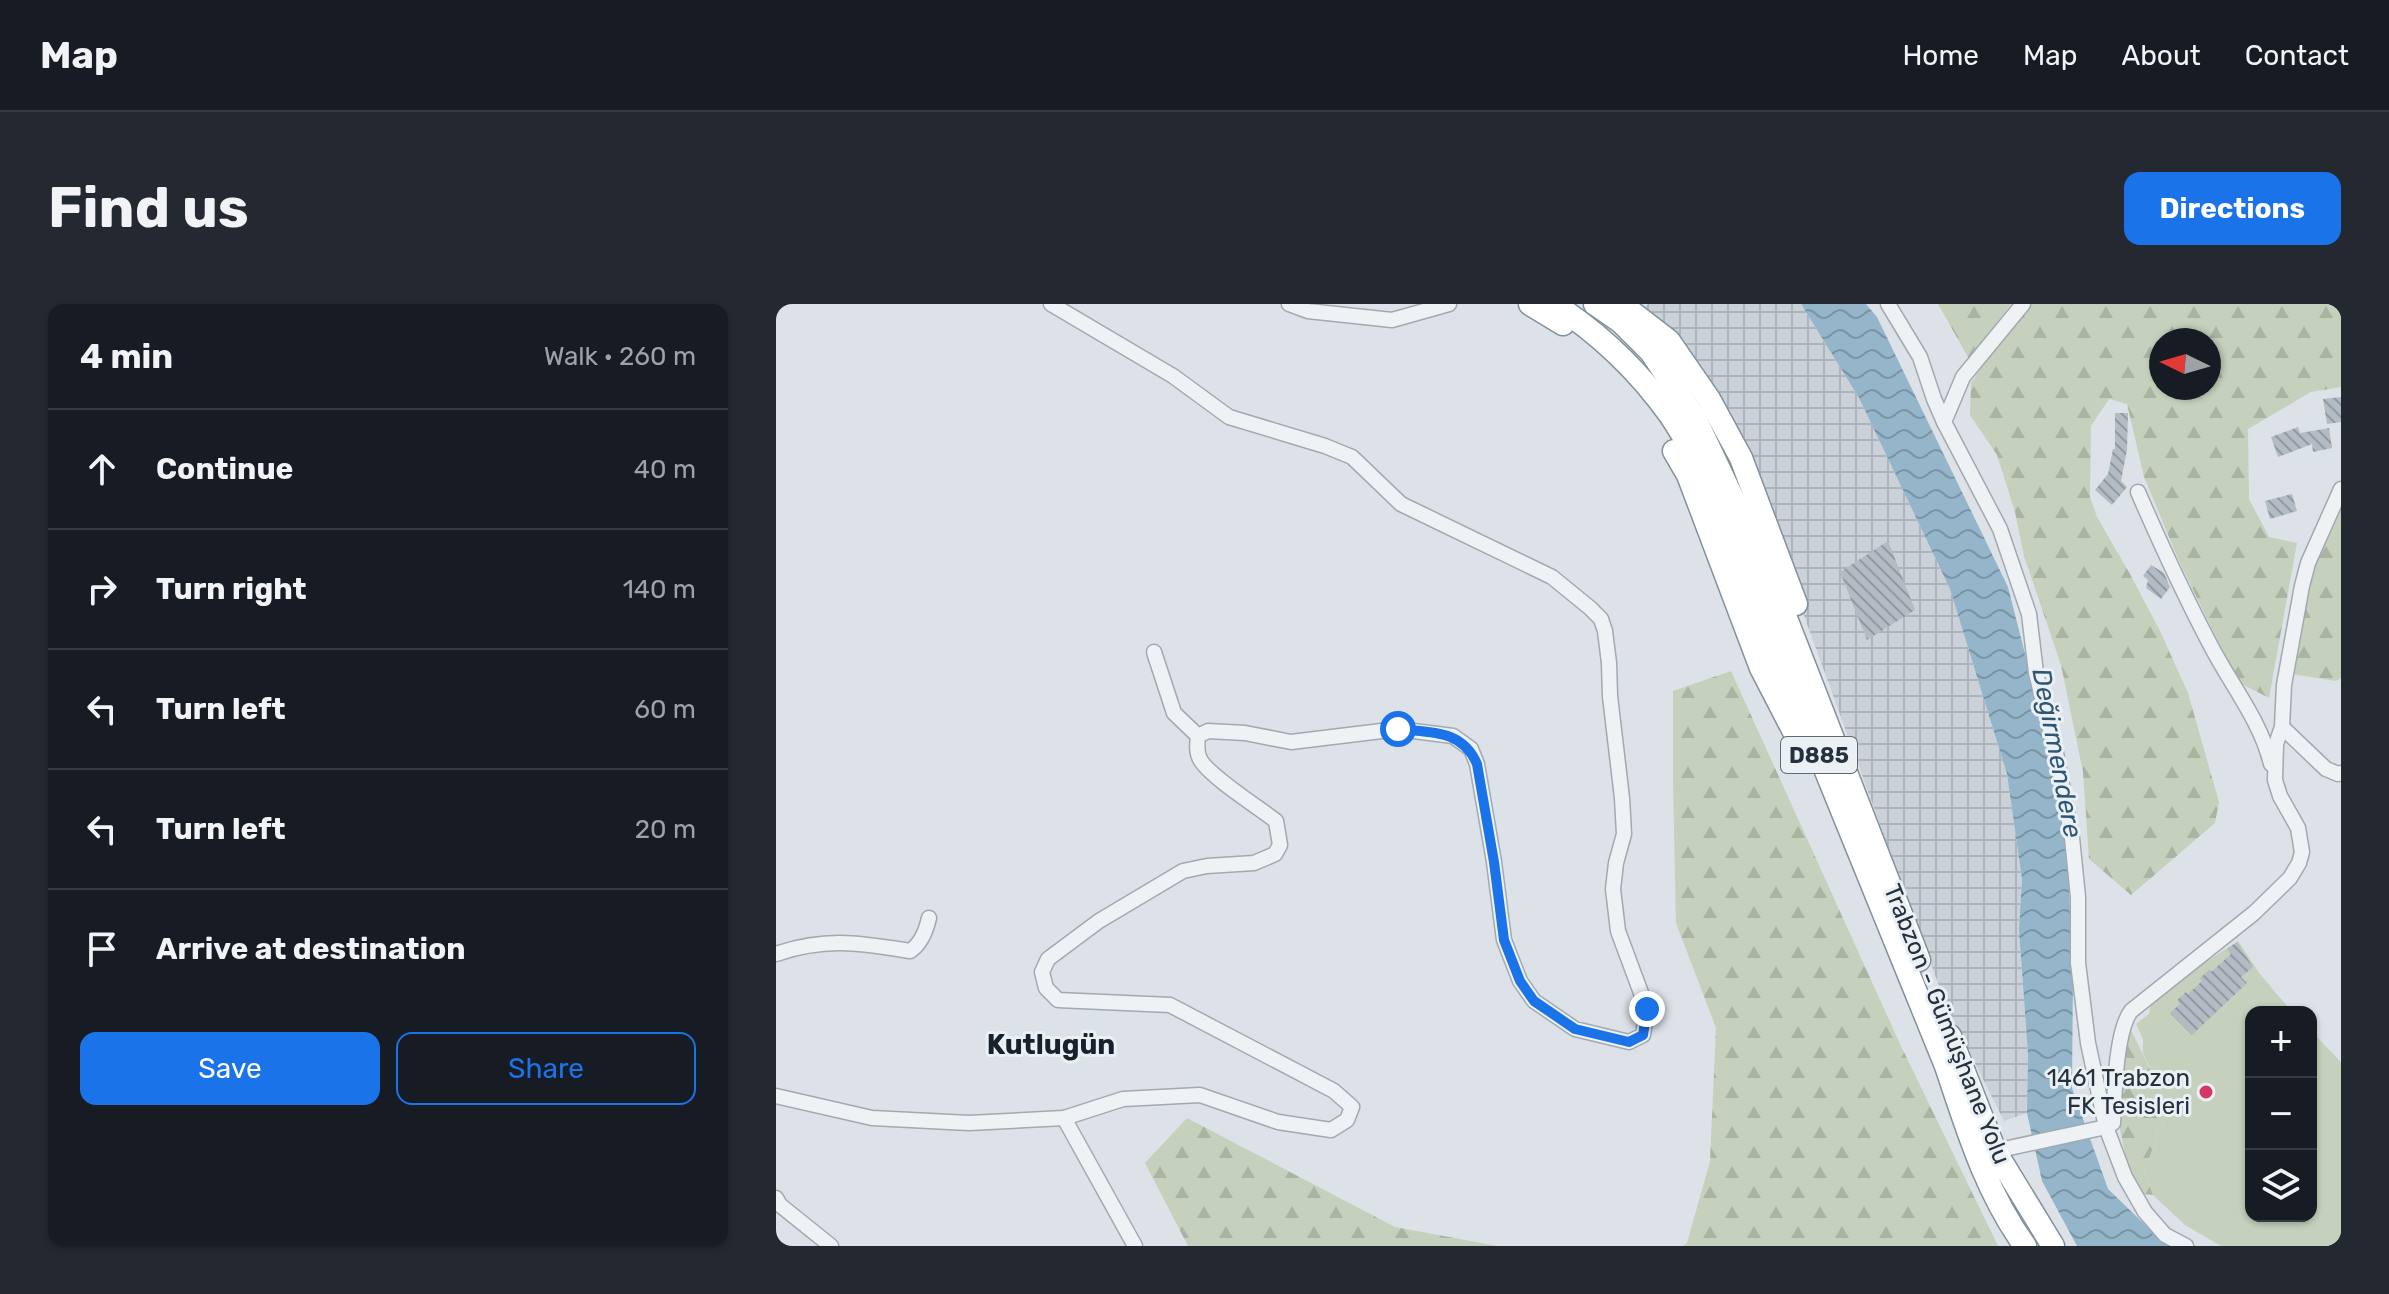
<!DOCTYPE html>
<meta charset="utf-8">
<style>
:root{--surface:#171b24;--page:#242831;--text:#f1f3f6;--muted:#9ea1a6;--line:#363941;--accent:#1a73e8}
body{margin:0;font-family:Rubik,sans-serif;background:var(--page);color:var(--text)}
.controls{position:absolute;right:24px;bottom:24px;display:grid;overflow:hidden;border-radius:16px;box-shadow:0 2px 6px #0004}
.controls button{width:72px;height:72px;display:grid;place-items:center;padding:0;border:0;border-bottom:2px solid var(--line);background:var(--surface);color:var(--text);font:40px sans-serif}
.compass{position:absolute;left:1373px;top:24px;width:72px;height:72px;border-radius:50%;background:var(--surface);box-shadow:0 2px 6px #0004;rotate:275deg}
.stop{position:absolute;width:24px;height:24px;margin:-18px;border:6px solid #1a73e8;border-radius:50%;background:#fff}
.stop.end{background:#1a73e8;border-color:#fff;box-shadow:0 2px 8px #0008}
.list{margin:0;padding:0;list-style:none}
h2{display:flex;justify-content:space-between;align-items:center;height:104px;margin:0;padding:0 32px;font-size:34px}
h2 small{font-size:26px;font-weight:400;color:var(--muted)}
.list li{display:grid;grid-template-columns:52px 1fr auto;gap:24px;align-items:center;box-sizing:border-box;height:120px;padding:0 32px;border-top:2px solid var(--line)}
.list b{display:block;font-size:30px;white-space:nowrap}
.list em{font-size:26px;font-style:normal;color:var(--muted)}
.actions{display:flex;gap:16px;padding:24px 32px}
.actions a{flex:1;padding:18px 0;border:2px solid var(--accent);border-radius:16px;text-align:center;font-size:28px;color:var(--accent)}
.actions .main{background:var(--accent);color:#fff}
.icon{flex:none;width:44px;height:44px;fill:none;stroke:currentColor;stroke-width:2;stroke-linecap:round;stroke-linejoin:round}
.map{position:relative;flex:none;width:1565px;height:942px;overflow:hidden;border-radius:16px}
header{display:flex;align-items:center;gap:48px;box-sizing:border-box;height:112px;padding:0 40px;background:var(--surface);border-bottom:2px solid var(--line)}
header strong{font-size:38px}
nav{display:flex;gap:44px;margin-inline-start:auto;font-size:28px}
.intro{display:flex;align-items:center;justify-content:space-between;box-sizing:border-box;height:192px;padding:0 48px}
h1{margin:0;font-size:56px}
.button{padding:20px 36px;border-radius:16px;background:var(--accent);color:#fff;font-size:28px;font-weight:700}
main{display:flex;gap:48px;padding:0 48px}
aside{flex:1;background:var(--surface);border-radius:16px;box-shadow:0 2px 6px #0004}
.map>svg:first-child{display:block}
.industrial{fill:url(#industrial-grid)}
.green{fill:#c5d1bc}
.forest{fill:url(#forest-firs);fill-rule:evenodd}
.water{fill:url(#water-waves)}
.building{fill:url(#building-back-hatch)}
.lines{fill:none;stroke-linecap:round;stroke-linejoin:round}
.minor-casing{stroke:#a1a9b1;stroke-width:17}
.trunk-casing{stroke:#82919e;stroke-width:25}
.minor{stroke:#eff2f5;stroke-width:14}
.trunk{stroke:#fff;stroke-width:22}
.route{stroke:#1a73e8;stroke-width:10}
.poi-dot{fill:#d53865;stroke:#ebf0f5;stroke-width:3}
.labels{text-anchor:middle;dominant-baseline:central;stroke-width:6;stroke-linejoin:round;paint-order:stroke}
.shield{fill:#ebf0f5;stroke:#606a75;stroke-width:2}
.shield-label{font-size:22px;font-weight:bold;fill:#25313e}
.street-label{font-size:24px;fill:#25313e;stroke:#ebf0f5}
.poi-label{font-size:24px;fill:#25313e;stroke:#ebf0f5;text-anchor:end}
.water-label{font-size:26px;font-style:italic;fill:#2d5674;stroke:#ebf0f5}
.quarter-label{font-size:28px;font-weight:bold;fill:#17222e;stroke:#ebf0f5}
</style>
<header>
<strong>Map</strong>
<nav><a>Home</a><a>Map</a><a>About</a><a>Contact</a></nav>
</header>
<div class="intro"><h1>Find us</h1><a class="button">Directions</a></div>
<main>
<aside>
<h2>4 min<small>Walk · 260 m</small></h2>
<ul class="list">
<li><svg class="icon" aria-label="ahead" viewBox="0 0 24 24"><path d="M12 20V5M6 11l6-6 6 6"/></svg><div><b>Continue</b></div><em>40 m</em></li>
<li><svg class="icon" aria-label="right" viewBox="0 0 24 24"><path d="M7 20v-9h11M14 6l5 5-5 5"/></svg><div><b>Turn right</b></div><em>140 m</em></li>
<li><svg class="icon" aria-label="left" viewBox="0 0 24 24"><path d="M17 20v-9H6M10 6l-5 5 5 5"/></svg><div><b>Turn left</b></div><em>60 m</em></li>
<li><svg class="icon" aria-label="left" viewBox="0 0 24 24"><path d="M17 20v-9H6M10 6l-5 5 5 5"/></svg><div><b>Turn left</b></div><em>20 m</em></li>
<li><svg class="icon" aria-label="arrive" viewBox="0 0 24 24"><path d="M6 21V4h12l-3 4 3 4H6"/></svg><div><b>Arrive at destination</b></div></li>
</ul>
<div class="actions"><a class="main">Save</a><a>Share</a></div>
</aside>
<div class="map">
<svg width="1565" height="942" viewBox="0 0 1565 942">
<defs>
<pattern id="industrial-grid" width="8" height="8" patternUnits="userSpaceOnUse" patternTransform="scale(2)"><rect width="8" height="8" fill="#cad1d9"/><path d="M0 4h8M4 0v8" fill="none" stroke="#adb4bb"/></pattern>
<pattern id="forest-firs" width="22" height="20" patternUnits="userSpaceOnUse" patternTransform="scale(2)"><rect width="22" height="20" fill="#c5d1bc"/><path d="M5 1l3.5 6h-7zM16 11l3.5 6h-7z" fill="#a9b4a3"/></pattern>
<pattern id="water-waves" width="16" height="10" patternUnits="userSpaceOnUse" patternTransform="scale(2)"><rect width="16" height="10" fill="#94b5ca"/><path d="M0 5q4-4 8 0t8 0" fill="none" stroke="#7994a5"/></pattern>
<pattern id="building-back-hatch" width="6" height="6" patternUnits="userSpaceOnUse" patternTransform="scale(2)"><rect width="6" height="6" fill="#b3bcc4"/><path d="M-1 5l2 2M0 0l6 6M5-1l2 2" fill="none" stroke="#9199a1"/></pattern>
</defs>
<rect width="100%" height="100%" fill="#dce2e7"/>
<polygon class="industrial" points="872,0 1025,0 1083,94 1174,285 1231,470 1246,575 1243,626 1252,750 1251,809 1228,817 1171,704 985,194 867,6"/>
<polygon class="green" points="1462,637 1484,670 1516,708 1475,708 1475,912 1535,912 1535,727 1565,758 1565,942 1445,942 1409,921 1377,891 1368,867 1386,821 1390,798 1367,749 1367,735 1360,720 1373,710 1375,700 1384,688"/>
<g class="forest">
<polygon points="1162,0 1235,0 1193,55"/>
<path d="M1250 0H1565V83L1535 88 1472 125 1473 195 1493 233 1521 239 1493 394 1462 378 1403 257 1368 173 1351 100 1333 95 1315 122 1314 193 1321 213 1354 270 1384 327 1412 389 1443 498 1439 519 1355 591 1313 555 1307 468 1285 361 1248 252 1239 208 1221 151 1194 111 1195 79ZM1385 36H1433V84H1385Z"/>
<polygon points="1565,193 1565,374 1560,377 1516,370 1534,269"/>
<polygon points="955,367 1124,740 1222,942 907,942 911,939 934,857 940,724 900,619 897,478 897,387"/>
<polygon points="1356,728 1390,798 1386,821 1368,867 1377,891 1366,890 1350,855 1343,820 1349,734"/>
<polygon points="411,814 619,923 722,942 412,942 369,859"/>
</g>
<polygon class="water" points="1025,0 1090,0 1101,13 1232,283 1289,507 1297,667 1296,784 1332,885 1391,942 1301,942 1266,877 1251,809 1252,750 1243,626 1246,575 1231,470 1174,285 1083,94"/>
<g class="building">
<polygon points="1565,93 1565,118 1551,120 1547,95"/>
<polygon points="1339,109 1352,109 1351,146 1345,177 1351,183 1336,201 1319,186 1332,170 1337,145 1339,145"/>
<polygon points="1522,123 1524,129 1553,124 1556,144 1537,148 1536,140 1502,153 1495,133"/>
<polygon points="1516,190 1521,207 1494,215 1489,197"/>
<polygon points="1112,237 1139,306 1091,336 1064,268"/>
<polygon points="1375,261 1388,269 1394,283 1385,295 1370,284 1372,276 1367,272"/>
<polygon points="1461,638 1477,663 1465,673 1471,679 1416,731 1394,709 1404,700 1401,696 1410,688 1412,690 1426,677 1424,674 1433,666 1435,668 1455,650 1451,645"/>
</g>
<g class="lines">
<g class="minor-casing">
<g id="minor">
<polyline points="513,0 532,7 616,16 673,0"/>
<polyline points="1112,0 1144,53 1158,95 1168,118"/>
<polyline points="1247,0 1187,73 1168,118 1224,225 1253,310 1260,369 1280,449 1296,534 1302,593 1302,659 1312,739 1330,823 1349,873 1369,908 1389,931 1410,942"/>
<path d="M1362 188C1385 241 1409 293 1436 344 1456 382 1485 418 1495 460"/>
<polyline points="378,348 398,409 422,432"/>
<polyline points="1506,423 1550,465 1562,470 1565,469"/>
<path d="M0 650C50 633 83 639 134 647 145 640 150 627 153 614"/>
<path d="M0 792 96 814 193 819 288 814 347 795 424 791 502 818 555 826 571 816 576 803 558 787 394 701 282 696 270 684 266 668 272 655 323 617 407 567 431 562 478 559 499 550 504 541 500 517C482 503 436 474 425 457 420 449 421 440 422 432L432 427 469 429 515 438 622 425 677 432 695 445 701 460 718 558 728 636 744 677 758 697 799 725 853 738 867 731 871 705 842 627 837 585 840 559 848 530 846 494 834 392 833 359 829 327 825 315 814 304 776 273 625 200 576 153 549 142 453 113 397 72 275 0"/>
<polyline points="288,814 359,942"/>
<path d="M1219 847 1330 823 1337 819C1339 791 1339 729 1355 707L1478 609 1514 574 1523 559 1526 548 1522 524 1504 492 1499 476 1500 440 1506 423 1508 381 1526 282 1532 259 1565 185"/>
<polyline points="0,894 4,901 55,942"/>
</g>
</g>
<g class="trunk-casing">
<g id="trunk">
<polyline points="754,0 787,20"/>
<path d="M778 0C824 30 862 66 894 111 907 130 918 151 929 170L1170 762C1191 825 1210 888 1249 942"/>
<polyline points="819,0 845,18 875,48 918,112 994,273 1143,656"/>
<polyline points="845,0 893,37 933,95 965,154 1020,300"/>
<polyline points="898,147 912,171 985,364 1029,449"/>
<polyline points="1174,732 1219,847 1277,942"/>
</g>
</g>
<use href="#minor" class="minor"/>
<use href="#trunk" class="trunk"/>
</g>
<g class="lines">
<path class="route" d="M622 425C655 429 686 425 701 460L718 558 728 636 744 677 758 697 799 725 853 738 867 731 871 705"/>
</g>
<circle class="poi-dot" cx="1430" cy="788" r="8"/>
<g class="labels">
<rect class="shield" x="1005" y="433" width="76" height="36" rx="6"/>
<g class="shield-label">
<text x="1043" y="451">D885</text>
</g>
<g class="street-label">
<text transform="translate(1171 720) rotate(68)">Trabzon - Gümüşhane Yolu</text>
</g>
<g class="poi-label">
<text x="1414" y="774">1461 Trabzon<tspan x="1414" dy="28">FK Tesisleri</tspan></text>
</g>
<g class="water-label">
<text transform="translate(1281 449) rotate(79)">Değirmendere</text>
</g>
<g class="quarter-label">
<text x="275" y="740">Kutlugün</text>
</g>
</g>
</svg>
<div class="controls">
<button>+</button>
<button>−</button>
<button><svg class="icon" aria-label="layers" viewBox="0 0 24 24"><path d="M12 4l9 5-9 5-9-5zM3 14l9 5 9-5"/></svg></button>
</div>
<svg class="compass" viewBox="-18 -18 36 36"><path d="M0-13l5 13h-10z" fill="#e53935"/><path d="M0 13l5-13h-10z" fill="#9ea1a6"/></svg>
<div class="stop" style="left:622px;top:425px"></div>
<div class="stop end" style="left:871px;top:705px"></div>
</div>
</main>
